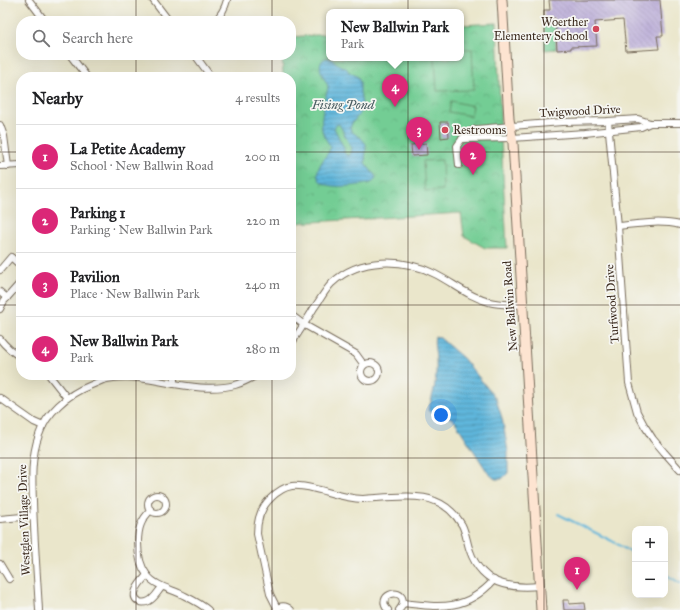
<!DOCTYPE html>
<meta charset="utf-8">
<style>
:root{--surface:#fff;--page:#f2f2f2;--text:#202124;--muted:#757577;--line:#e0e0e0;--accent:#db2777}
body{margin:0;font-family:"IM FELL Great Primer",serif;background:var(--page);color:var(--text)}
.controls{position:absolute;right:12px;bottom:12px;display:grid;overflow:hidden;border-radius:8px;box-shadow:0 4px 16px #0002}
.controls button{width:36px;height:36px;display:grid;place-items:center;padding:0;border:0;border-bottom:1px solid var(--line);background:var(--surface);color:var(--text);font:20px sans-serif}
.you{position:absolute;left:441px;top:415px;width:14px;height:14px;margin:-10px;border:3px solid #fff;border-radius:50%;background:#1a73e8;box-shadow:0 0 0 6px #1a73e833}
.badge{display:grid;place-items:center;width:26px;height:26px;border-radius:50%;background:var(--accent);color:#fff;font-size:13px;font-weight:700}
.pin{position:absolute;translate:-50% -33px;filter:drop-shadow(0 1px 2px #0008)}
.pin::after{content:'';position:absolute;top:21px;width:14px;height:12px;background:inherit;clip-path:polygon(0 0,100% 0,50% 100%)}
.popup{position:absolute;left:326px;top:9px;width:138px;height:52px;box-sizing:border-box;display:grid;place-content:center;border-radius:8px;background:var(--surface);filter:drop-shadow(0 1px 3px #0005);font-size:13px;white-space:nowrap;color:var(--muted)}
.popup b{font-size:15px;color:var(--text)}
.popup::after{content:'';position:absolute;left:50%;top:100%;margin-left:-8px;border:8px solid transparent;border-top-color:var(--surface)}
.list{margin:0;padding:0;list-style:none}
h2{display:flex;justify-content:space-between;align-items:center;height:52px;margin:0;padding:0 16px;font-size:17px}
h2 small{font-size:13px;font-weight:400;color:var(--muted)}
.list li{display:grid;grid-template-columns:26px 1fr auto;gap:12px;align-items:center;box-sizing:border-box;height:64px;padding:0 16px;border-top:1px solid var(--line)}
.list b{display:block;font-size:15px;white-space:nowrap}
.list p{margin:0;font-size:13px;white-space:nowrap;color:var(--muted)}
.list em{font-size:13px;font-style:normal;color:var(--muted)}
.icon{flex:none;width:22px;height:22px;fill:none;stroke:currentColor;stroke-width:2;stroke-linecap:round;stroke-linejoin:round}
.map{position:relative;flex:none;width:680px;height:610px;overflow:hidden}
.search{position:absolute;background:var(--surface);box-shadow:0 4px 16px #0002;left:16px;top:16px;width:280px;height:44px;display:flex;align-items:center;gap:10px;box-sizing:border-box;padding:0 14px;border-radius:16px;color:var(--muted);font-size:15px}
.panel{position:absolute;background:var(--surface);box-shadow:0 4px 16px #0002;left:16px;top:72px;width:280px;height:308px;border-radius:16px}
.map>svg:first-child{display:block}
.park{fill:url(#park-crowns);stroke:#577c59}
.pitch{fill:#73cd94;stroke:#577c59}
.water{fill:url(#water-rules);stroke:#4c707c;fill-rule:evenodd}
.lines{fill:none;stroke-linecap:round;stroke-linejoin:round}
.stream{stroke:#5eb6db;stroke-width:2}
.building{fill:url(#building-back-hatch)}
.street-casing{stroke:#786c5b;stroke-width:8}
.secondary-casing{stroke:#786c5b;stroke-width:11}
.street{stroke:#fff;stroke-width:6}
.secondary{stroke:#fde4d1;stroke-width:9}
.grid{fill:none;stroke:#3b2a1e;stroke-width:1;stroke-opacity:0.55}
.poi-dot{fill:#d1495b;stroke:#f6f6f2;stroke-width:1.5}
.labels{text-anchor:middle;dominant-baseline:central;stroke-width:3.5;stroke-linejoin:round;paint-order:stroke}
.poi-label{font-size:12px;fill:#3b2a1e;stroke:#f6f6f2;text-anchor:end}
.street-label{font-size:12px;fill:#3b2a1e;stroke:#f6f6f2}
.water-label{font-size:13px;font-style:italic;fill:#475b60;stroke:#f6f6f2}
</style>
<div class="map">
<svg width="680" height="610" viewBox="0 0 680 610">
<defs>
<pattern id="park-crowns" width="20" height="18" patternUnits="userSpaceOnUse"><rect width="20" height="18" fill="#73cd94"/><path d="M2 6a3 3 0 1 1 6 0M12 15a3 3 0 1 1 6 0" fill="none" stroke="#64b07f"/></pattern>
<pattern id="water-rules" width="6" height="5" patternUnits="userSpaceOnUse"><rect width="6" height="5" fill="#5eb6db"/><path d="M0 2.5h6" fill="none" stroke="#4f94b1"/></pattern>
<pattern id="building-back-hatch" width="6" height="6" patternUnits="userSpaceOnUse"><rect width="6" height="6" fill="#b9abd8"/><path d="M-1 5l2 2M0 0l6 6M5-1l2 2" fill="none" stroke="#988baf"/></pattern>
</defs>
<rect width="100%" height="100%" fill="#f6f6f2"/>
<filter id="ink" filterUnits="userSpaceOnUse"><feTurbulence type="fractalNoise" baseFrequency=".025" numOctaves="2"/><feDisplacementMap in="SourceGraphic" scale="8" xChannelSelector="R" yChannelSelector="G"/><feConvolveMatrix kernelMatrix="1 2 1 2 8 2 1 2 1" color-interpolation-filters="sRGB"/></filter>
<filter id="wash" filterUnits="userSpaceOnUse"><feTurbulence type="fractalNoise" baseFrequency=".012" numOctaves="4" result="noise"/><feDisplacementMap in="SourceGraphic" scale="16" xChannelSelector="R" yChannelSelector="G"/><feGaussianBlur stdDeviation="0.9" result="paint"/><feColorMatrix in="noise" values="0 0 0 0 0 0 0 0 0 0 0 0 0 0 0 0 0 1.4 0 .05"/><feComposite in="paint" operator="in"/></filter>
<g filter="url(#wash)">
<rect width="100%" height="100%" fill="#eae6cb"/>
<g class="park">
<polygon points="497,23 501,138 507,248 485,248 464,236 461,213 295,223 291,172 291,77 283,77 282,55 291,55 291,37 329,34 329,58 461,58 461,25"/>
<polygon points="555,24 556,49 545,50 544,24"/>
</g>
<g class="pitch">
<polygon points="461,49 472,49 474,90 437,91 435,58 461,58"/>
<polygon points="451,101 473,106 471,116 449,112"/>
<polygon points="442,160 443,190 425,191 423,161"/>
</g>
<g class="water">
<path d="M327 58 333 60 339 65 346 68 349 72 358 77 360 82V92L362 104V110L358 116 352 123 350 128 352 132 361 138 366 144 365 163 376 177 374 181 371 183C359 185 312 194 318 170 321 161 328 155 331 147 328 143 325 138 323 133 319 122 324 110 325 99 326 94 328 91 328 86 324 77 313 63 327 58ZM339 124C344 131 346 140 352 148L351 153 349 156 347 155 344 153V148L334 128 336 125Z"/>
<path d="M435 336 440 338 463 358 481 380 496 399 502 418 508 451V473L502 479H495L488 473 454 420C447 415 440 414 432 414L428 410C434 393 437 379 436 361 436 352 433 344 435 336Z"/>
</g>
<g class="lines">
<g class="stream">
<polyline points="558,514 612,541 635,555"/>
<polyline points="665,574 680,583"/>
</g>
</g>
<g id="blocks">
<g class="building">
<polygon points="549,0 660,0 663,36 657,36 659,49 626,51 623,20 595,22 597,46 571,47 571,49 557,50 555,18 544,19 544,10 550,10"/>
<polygon points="440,122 448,122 449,137 441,138"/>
<polygon points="426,143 427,155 412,156 411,145"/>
<polygon points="563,600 569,600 569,604 584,603 585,610 564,610"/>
</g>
</g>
</g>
<g filter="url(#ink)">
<use href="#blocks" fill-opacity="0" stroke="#786c5b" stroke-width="1"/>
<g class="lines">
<g class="street-casing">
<g id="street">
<polyline points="29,0 45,21"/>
<polyline points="153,0 169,21"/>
<path d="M215 21C221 15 225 8 227 0"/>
<polyline points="70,55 87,77"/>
<polyline points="195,55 211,77"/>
<polyline points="608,121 618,226 629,383 637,412 644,425 653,439 664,452 680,470"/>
<polyline points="0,125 4,136 8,166"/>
<polyline points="462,139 512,138 585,133 641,127 650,123"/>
<path d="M459 165 457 146C462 138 467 132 476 129L562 122 608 121 638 119 650 123H680"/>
<polyline points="0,166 21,165"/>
<path d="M618 226C638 224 660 220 680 225"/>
<polyline points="0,270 11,257 21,266"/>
<polyline points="0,292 7,298"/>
<polyline points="0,309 4,301 21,282"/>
<polyline points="291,315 303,324 356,354 364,365"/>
<path d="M0 339C6 347 12 352 21 357"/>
<path d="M291 344C299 332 307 320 314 308 320 300 325 290 332 283 360 257 403 258 435 274 453 283 469 297 489 302 500 305 511 304 523 305"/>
<circle cx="370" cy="372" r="9"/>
<polyline points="49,375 67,398"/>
<polyline points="174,384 174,375"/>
<polyline points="0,398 34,422 43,426"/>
<circle cx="157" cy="504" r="9"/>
<path d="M151 510C141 520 138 528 138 543 138 553 140 566 147 575 154 585 170 589 181 594 191 599 200 603 208 610"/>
<polyline points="0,519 33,516"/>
<polyline points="0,564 9,579"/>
<path d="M147 575C142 581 127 596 140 602 143 603 147 602 149 601 155 598 158 591 162 587"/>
<path d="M403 603C443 608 467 610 494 580"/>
<path d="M277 608 270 594 257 534C257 520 260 508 271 498 277 492 284 487 292 486 302 485 311 488 320 490 334 494 348 499 363 499 383 498 418 493 435 501 446 505 456 515 462 525 466 533 467 543 470 551 475 566 487 580 503 584 514 587 528 587 539 586"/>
<path d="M39 610C37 574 34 537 33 501 32 479 31 457 39 435 46 413 68 394 89 386 94 384 98 382 103 380 114 377 128 377 139 378 171 382 204 393 235 385 243 383 250 379 257 375"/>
<path d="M276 610C280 605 286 605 291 610"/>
<path d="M388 610C375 596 401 586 403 601 403 605 402 607 399 610"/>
</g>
</g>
<g class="secondary-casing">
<polyline id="secondary" points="502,0 509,119 513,143 541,610"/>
</g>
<use href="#street" class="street"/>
<use href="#secondary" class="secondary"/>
</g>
</g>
<path class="grid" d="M136 0V21M272 0V21M408 0V610M544 0V610M136 55V77M272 55V77M0 152H21M291 152H680M0 305H21M291 305H680M136 375V610M272 375V610M0 458H680"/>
<g class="poi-dot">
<circle cx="596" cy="29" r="4"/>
<circle cx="445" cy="130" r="4"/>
</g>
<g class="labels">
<g class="poi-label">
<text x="588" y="22">Woerther<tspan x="588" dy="14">Elementery School</tspan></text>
<text x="453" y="130" text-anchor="start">Restrooms</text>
</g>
<g class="street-label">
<text transform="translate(580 111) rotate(-3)">Twigwood Drive</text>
<text transform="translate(612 304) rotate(-94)">Turfwood Drive</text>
<text transform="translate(510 306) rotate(-94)">New Ballwin Road</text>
<text transform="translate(24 520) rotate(-92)">Westglen Village Drive</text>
</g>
<g class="water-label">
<text x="343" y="105">Fising Pond</text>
</g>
</g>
</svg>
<div class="controls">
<button>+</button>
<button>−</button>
</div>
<div class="you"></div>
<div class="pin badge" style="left:577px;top:590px">1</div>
<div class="pin badge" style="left:473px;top:175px">2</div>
<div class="pin badge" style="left:419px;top:150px">3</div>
<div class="pin badge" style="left:395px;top:107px">4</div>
<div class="popup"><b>New Ballwin Park</b>Park</div>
<div class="search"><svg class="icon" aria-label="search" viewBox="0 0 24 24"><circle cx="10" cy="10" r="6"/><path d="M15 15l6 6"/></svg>Search here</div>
<section class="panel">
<h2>Nearby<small>4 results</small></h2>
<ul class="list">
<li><span class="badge">1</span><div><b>La Petite Academy</b><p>School · New Ballwin Road</p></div><em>200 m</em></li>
<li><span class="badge">2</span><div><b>Parking 1</b><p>Parking · New Ballwin Park</p></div><em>220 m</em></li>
<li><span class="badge">3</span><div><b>Pavilion</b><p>Place · New Ballwin Park</p></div><em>240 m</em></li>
<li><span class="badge">4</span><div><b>New Ballwin Park</b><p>Park</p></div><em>280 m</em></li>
</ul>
</section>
</div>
